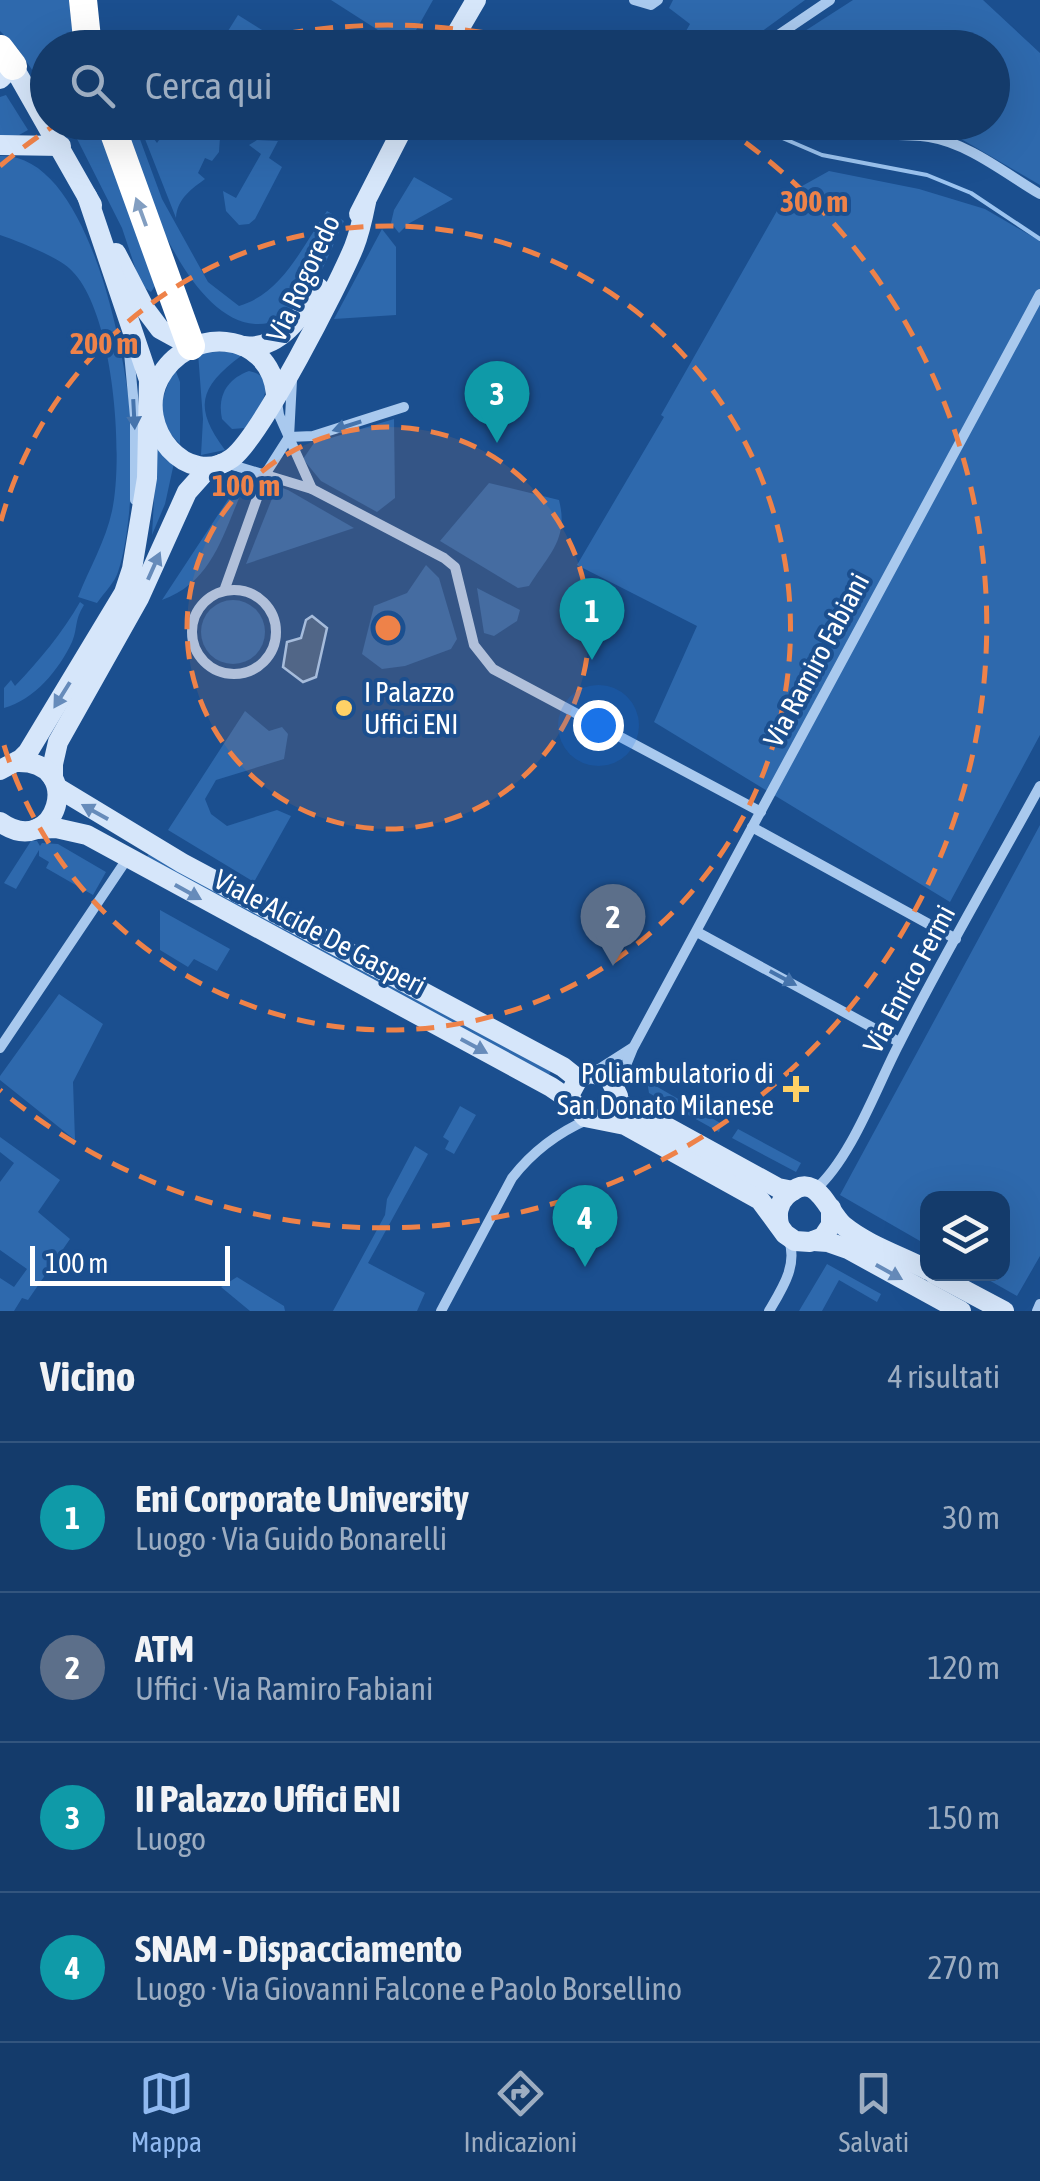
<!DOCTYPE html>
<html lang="it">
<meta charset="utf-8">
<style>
:root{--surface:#143b6b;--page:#214673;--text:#f1f3f6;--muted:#9dadc1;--line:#33557e;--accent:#90b9f0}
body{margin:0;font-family:"Asap Condensed",sans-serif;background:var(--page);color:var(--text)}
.controls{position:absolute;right:30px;bottom:30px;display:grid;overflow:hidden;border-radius:20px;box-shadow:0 10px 40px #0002}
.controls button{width:90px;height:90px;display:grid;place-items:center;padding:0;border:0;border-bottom:2px solid var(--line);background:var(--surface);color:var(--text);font:50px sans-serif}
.scale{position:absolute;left:30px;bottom:25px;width:200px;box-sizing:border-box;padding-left:10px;border:5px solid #fff;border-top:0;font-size:28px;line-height:35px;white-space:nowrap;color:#fff;-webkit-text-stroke:8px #1b4f8f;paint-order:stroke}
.you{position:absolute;left:598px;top:725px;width:35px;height:35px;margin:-25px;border:8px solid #fff;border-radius:50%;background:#1a73e8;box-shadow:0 0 0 15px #1a73e833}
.badge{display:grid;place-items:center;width:65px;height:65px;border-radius:50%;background:var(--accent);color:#fff;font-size:32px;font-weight:700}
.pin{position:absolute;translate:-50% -82px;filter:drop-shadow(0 2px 5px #0008)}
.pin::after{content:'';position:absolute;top:52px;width:35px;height:30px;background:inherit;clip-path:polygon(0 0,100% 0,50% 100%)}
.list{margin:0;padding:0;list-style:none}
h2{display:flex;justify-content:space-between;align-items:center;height:130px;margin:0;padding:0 40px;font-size:42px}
h2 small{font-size:32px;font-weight:400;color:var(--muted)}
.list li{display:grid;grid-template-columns:65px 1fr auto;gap:30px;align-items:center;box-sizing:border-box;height:150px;padding:0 40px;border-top:2px solid var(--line)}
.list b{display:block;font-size:38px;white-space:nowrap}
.list p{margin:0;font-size:32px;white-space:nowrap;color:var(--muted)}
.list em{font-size:32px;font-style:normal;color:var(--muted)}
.icon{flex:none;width:55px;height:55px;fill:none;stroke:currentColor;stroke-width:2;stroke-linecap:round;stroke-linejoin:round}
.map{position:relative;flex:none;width:1040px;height:1311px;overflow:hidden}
.search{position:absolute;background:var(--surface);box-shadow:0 10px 40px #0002;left:30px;right:30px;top:30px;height:110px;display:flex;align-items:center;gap:25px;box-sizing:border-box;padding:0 35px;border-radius:55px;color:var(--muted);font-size:38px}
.sheet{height:730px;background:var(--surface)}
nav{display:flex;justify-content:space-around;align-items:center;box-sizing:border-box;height:140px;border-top:2px solid var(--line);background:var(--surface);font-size:28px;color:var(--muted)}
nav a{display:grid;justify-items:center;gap:5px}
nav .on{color:var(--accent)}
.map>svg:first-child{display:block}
.green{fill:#2e69ad}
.water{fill:#3c6290;stroke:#9cc4f0;stroke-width:2.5}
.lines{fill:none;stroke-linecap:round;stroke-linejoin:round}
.stream{stroke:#9cc4f0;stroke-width:4}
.street{stroke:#a9c9ee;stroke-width:10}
.secondary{stroke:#d6e6fa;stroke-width:20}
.highway{stroke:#fff;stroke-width:28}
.oneway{fill:#829ec1}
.oneway2{fill:#4674ac}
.oneway3{fill:#668bba}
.ring{fill:none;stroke:#ee8249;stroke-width:5;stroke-dasharray:18 12}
.poi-dot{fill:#ffd166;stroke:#1b4f8f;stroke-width:4}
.labels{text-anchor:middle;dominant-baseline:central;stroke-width:8;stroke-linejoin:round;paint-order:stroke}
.street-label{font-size:28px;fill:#fff;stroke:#1b4f8f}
.poi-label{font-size:28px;fill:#fff;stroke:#1b4f8f;text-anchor:start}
.centre{fill:#ee8249;stroke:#1b4f8f;stroke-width:5}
.ring-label{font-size:30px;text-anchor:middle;font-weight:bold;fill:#ee8249;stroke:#1b4f8f;stroke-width:8;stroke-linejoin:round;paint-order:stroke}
</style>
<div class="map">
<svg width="1040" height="1311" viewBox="0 0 1040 1311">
<rect width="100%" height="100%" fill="#1b4f8f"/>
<g class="green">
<polygon points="0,0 69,0 74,47 48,48 47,92 18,49 0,31"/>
<polygon points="331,0 433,0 406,48"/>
<polygon points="673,0 805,0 754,37 746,48 677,47 690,24 669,8"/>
<polygon points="853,0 983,0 1040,53 1040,185 939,126 851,123 992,122 992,48 780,47"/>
<polygon points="238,15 262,30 251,47 218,47"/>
<polygon points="6,95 28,130 19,135 0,137 0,97"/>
<polygon points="69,123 98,123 155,286 151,292 141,285 122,228"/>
<path d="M122 123H134L162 199 208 282 239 306C283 293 303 245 327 211L344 221C331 249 318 286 296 308 286 319 270 325 255 324 186 319 139 178 122 123Z"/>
<path d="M171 123H221L219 152 212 161 205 158 198 173 205 179C193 188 177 198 176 218L143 134 144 126 157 143Z"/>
<polygon points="257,140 278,141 269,158 282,167 255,219 249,224 239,225 226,211 223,191 236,198 261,154 249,145"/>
<path d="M0 156C91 152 129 367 132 435 133 470 130 538 118 572 115 582 104 593 97 603L78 597C89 569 106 540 112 511 124 456 114 307 69 268 55 256 18 241 0 235Z"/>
<polygon points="829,171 919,189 985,209 1040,241 1040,735 950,902 654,722 697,626 577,565 664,417 661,415 786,195"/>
<polygon points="414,177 453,199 408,224 399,233 391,223 394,210"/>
<polygon points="382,229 396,247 396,315 334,319"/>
<path d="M232 351 241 356C198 388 194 408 225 450L201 455 203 419 198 353Z"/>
<path d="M175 369 180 382V444C152 419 161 398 175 369Z"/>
<path d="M249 371C281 377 259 412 245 428L232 429 222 419C217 396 227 379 249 371Z"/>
<polygon points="394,419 395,498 377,512 321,481 303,459 314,443"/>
<polygon points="157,447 174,463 165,504 152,535"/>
<path d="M489 483 559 500C569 539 549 554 529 586L518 588 440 541Z"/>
<path d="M245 485C223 531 215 581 162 600L233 492Z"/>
<polygon points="277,486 288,490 354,528 246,564"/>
<polygon points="426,565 439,578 457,639 451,649 405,666 382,669 362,654 374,606 407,593"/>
<polygon points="477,588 520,610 517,621 494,636 484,633"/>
<circle cx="233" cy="632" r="32"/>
<path d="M80 602 84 605C74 621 78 628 72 642 59 670 34 700 4 708V688L11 680 15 686C39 661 63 632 80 602Z"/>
<polygon points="245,711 269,731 282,727 288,734 284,759 216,780 205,799 211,814 227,826 277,810 291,816 254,882 168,830"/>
<polygon points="1040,825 1040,1256 1017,1296 978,1274 1002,1274 1002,1198 928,1198 927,1245 840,1195"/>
<polygon points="31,841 37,841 40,846 42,843 58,844 106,872 93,895 46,868 49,862 39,856 39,850 16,889 4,883"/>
<polygon points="149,853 552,1069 549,1075 145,861"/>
<polygon points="160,910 230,949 217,971 194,959 188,967 160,950"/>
<polygon points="59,994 103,1024 73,1082 75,1140 0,1080 0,1076"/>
<polygon points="647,1081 722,1124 719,1132 649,1093"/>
<polygon points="460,1106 476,1115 454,1154 445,1149 449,1141 443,1137"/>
<polygon points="738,1129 801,1163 796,1172 732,1138"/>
<polygon points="0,1137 60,1180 38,1212 70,1239 28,1300 22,1298 14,1311 0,1311 0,1278 14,1287 27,1269 0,1250 0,1182 14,1163 0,1152"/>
<polygon points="415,1146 428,1154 368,1263 425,1293 417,1311 333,1311 385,1215 387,1199"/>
<polygon points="827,1264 881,1294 877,1302 839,1280 822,1311 799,1311"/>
<polygon points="237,1277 284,1306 285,1311 250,1311 221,1287"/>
</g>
<polygon class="water" points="312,616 327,628 316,677 303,682 283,667 287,642 301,638 306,620"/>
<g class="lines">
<polyline class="stream" points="759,122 780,137 822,155 927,175 971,193 1040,239"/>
<g class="street">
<polyline points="634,0 651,5 658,0"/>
<polyline points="759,48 830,0"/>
<path d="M805 122C842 141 889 131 929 137 968 143 1006 174 1040 194"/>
<polyline points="128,342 135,417 135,500"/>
<polyline points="277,402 279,415 312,489"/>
<polyline points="289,437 313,436 404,407"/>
<polyline points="229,464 312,489 444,558 455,567 474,645 493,669 761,812"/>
<circle cx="234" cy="632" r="42"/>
<polyline points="224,591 266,473 289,437 292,380"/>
<polyline points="752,827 956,939"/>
<polyline points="697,932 899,1042"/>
<polyline points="0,1048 127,859"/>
<polyline points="596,1071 632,1048"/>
<polyline points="617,1087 633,1048 1040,294"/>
<path d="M815 1190C852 1157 876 1088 899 1044 943 956 993 872 1040 786"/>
<path d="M441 1311 512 1178C532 1152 559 1132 589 1119"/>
<path d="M769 1311C782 1289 799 1264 788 1238"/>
<polyline points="1037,1311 1040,1304"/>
</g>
<g class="secondary">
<polyline points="448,48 476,0"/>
<polyline points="0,79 13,66 92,205"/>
<polyline points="0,145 61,146"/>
<polyline points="359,214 406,122"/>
<polyline points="116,253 145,309 160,329 191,346"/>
<path d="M243 346C279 351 303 315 319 288"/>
<path d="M276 394C270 329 187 325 159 379 134 428 188 490 232 458 261 436 338 286 354 247 360 232 363 217 366 202"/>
<polyline points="0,770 21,759 28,752 124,593 132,569 147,478 149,380 87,196"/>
<polyline points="53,778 53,764 58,742 139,598 187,492 204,473 221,464"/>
<polyline points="58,788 182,863 563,1067 578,1079"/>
<path d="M0 822C56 862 87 760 17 762"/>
<polyline points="36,829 56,828 87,835 551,1087 573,1102 585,1117 625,1125 760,1200 785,1234 795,1241 810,1242 823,1237 831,1225 831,1208"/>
<polyline points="572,1090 578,1079 589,1073 609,1077 618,1096 611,1112"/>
<polyline points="617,1103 636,1110 778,1188 793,1191"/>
<path d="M779 1225C777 1215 777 1205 786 1196 817 1166 828 1214 844 1226 867 1245 901 1256 928 1270"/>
<polyline points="814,1241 828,1242 848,1249 961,1311"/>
<polyline points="934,1274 1004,1311"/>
</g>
<g class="highway">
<polyline points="83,0 88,48"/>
<polyline points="0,49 13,66"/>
<polyline points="110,122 191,346"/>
</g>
</g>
<defs><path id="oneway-solid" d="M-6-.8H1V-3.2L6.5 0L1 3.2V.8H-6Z" transform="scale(2.5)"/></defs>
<use class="oneway" href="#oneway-solid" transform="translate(141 212) rotate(-110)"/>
<g class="oneway2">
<use href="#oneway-solid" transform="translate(134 414) rotate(87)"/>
<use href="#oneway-solid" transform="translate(347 426) rotate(162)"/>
<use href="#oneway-solid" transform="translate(783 978) rotate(28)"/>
</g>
<g class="oneway3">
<use href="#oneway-solid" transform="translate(154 566) rotate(-66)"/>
<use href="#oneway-solid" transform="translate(62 695) rotate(122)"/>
<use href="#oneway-solid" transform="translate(95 812) rotate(-151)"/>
<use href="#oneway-solid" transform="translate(188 892) rotate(29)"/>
<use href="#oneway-solid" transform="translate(474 1046) rotate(28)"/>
<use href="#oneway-solid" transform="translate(889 1272) rotate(29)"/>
</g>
<circle cx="388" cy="628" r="201" fill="#ee8249" fill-opacity=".12"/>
<g class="ring">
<circle cx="388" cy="628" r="201"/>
<path d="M1 521A402 402 0 1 1 1 735"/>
<path d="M0 166A603 603 0 0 1 55 125M227 47A603 603 0 0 1 549 47M721 125A603 603 0 1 1 0 1090"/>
</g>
<g class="poi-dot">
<circle cx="344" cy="708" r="10"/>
<path d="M791 1074h10v10h10v10h-10v10h-10v-10h-10v-10h10z"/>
</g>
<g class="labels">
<g class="street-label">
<text transform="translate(303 278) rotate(-65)">Via Rogoredo</text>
<text transform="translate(816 660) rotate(-62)">Via Ramiro Fabiani</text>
<text transform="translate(320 932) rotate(28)">Viale Alcide De Gasperi</text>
<text transform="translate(909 979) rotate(-62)">Via Enrico Fermi</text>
</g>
<g class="poi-label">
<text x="364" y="692">I Palazzo<tspan x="364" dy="32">Uffici ENI</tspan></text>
<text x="774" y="1073" text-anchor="end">Poliambulatorio di<tspan x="774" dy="32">San Donato Milanese</tspan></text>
</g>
</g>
<circle cx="388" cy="628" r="15" class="centre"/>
<g class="ring-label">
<text x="814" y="212">300 m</text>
<text x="104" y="354">200 m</text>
<text x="246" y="496">100 m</text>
</g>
</svg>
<div class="controls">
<button><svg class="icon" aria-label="layers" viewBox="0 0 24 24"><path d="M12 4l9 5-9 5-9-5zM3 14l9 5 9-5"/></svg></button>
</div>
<div class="scale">100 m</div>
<div class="you"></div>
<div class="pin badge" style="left:592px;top:660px;background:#0f9aa8">1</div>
<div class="pin badge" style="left:613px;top:966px;background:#5c6f8a">2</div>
<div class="pin badge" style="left:497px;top:443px;background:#0f9aa8">3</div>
<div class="pin badge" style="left:585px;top:1267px;background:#0f9aa8">4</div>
<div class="search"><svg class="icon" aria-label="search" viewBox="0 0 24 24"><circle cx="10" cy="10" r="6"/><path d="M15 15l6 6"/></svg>Cerca qui</div>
</div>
<section class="sheet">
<h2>Vicino<small>4 risultati</small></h2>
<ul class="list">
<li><span class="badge" style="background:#0f9aa8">1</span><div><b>Eni Corporate University</b><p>Luogo · Via Guido Bonarelli</p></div><em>30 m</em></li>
<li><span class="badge" style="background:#5c6f8a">2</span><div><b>ATM</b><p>Uffici · Via Ramiro Fabiani</p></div><em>120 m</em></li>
<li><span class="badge" style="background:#0f9aa8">3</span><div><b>II Palazzo Uffici ENI</b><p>Luogo</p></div><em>150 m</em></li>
<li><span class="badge" style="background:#0f9aa8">4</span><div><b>SNAM - Dispacciamento</b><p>Luogo · Via Giovanni Falcone e Paolo Borsellino</p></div><em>270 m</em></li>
</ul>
</section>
<nav>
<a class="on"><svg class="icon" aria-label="map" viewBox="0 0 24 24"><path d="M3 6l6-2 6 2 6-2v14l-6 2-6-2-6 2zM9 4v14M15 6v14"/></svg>Mappa</a>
<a><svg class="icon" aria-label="directions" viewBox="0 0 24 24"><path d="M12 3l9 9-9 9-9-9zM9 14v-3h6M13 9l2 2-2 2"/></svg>Indicazioni</a>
<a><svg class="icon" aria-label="saved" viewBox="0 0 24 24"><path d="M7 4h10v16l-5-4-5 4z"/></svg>Salvati</a>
</nav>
